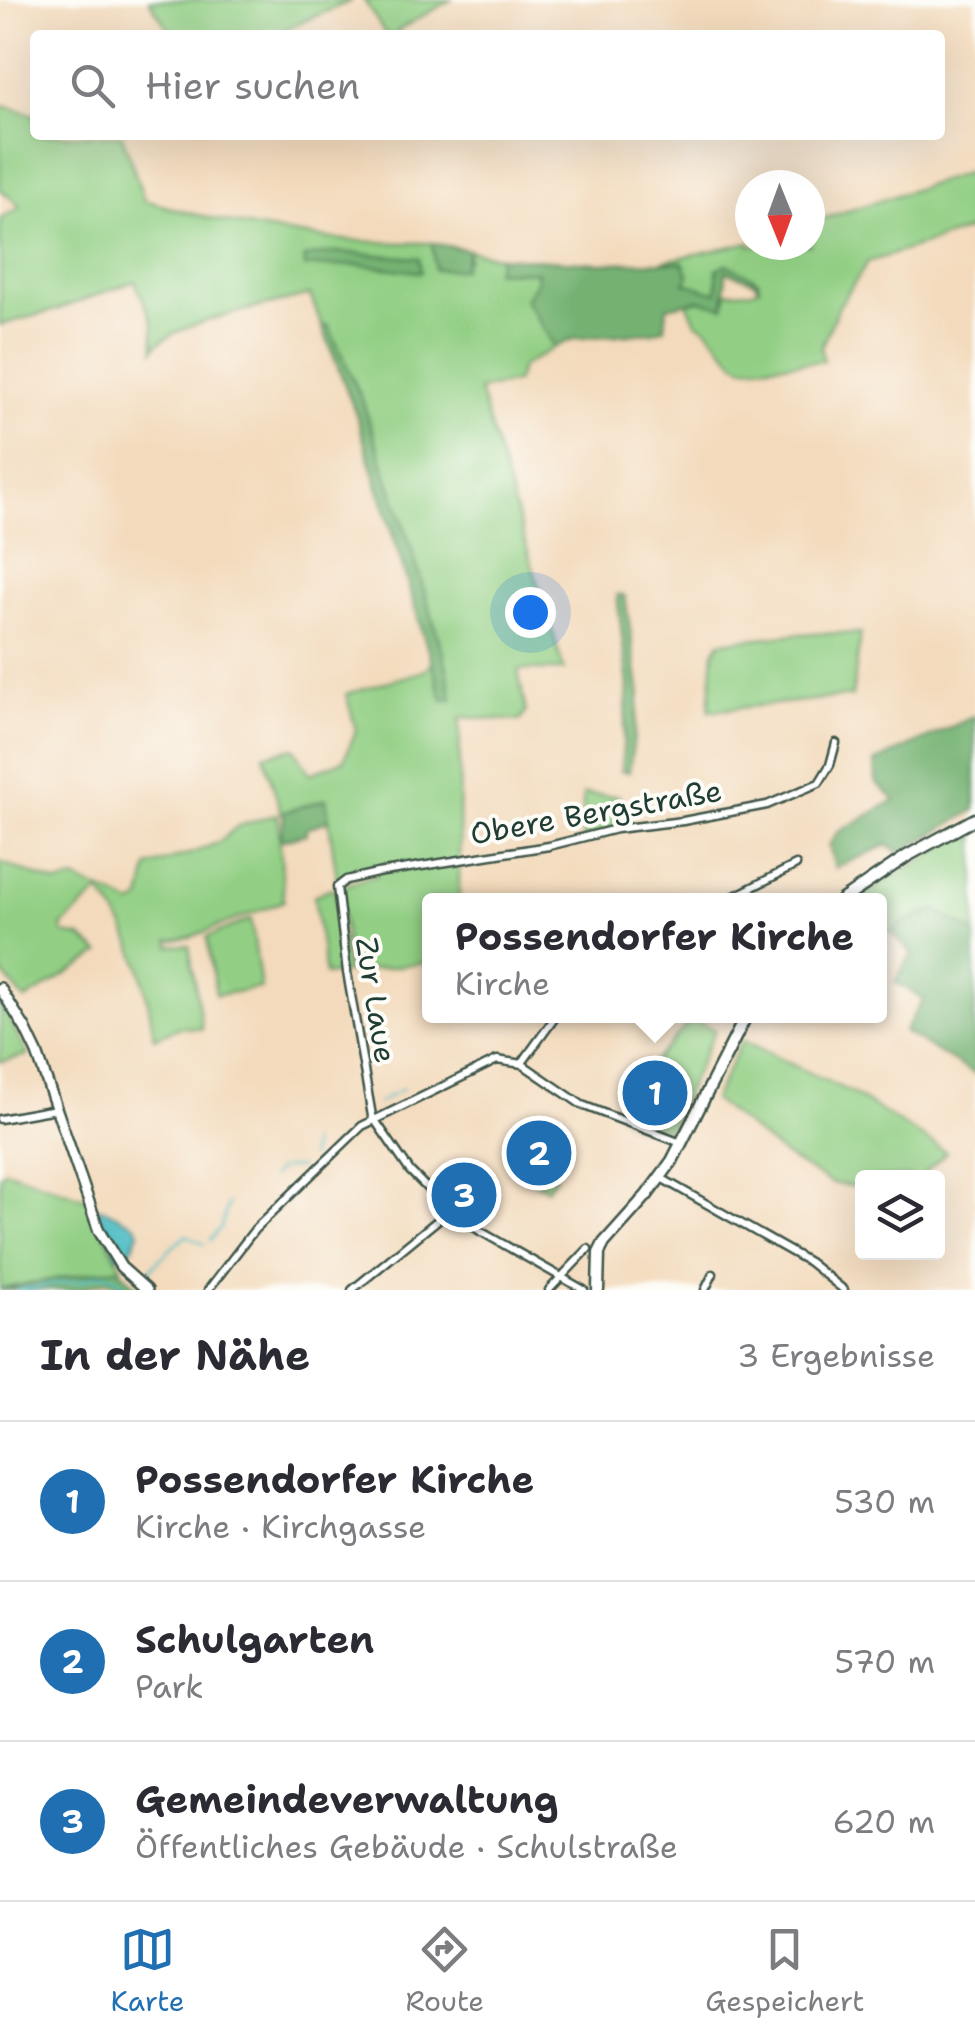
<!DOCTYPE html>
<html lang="de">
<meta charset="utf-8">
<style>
:root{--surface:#fff;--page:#f7f7f7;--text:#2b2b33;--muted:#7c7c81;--line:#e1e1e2;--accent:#1f6fb2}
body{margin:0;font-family:"Shantell Sans",sans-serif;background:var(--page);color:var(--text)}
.controls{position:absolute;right:30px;bottom:30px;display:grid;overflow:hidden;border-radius:10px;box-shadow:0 10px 40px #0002}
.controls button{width:90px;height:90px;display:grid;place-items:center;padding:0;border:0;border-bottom:2px solid var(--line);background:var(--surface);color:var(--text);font:50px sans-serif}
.compass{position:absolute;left:735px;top:170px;width:90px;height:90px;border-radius:50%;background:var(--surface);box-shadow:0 10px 40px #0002;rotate:179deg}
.you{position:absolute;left:530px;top:612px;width:35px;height:35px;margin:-25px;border:8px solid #fff;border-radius:50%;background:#1a73e8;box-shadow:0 0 0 15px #1a73e833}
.badge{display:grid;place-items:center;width:65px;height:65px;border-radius:50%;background:var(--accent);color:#fff;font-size:32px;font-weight:700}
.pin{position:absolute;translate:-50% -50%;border:5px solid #fff;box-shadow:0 2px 10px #0006}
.popup{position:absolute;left:422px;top:893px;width:465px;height:130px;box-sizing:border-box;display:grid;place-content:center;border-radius:10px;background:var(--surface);filter:drop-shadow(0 2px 8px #0005);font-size:32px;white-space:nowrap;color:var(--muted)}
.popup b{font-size:38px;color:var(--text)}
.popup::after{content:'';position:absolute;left:50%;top:100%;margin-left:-20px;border:20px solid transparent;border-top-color:var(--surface)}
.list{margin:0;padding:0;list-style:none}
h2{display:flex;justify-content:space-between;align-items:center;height:130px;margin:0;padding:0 40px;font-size:42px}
h2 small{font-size:32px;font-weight:400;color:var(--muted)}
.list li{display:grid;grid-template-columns:65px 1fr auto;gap:30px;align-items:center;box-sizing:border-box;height:160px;padding:0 40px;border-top:2px solid var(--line)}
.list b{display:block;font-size:38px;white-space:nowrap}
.list p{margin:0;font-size:32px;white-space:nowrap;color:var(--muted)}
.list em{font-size:32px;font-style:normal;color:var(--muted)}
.icon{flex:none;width:55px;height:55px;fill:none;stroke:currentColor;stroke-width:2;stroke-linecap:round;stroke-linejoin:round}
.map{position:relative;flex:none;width:975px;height:1290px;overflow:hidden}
.search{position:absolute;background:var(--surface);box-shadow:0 10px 40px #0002;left:30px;right:30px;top:30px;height:110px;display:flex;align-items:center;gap:25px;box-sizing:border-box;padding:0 35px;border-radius:10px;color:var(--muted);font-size:38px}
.sheet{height:610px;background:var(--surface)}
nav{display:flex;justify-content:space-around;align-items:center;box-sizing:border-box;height:140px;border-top:2px solid var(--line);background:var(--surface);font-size:28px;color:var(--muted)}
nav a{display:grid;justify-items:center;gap:5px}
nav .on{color:var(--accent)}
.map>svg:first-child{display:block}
.green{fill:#92cf84;stroke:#58865c;stroke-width:2.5;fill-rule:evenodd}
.forest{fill:#75b272;stroke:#4a7853;stroke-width:2.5}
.water{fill:#4fbdc4;stroke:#377d7c;stroke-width:2.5}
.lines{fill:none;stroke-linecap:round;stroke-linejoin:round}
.stream{stroke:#4fbdc4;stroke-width:2.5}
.street-casing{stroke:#3f5548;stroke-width:11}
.secondary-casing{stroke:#3f5548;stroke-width:14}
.primary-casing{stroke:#3f5548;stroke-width:15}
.street{stroke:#fff;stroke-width:6}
.secondary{stroke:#fff;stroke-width:9}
.primary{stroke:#fff;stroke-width:10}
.labels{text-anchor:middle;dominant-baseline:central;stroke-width:8;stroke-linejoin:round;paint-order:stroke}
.street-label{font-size:30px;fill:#1f3d34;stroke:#fdfcf7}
</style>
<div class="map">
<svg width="975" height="1290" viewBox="0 0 975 1290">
<rect width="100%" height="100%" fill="#fdfcf7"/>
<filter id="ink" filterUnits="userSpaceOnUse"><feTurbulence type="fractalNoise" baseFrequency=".01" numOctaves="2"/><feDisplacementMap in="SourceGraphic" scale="20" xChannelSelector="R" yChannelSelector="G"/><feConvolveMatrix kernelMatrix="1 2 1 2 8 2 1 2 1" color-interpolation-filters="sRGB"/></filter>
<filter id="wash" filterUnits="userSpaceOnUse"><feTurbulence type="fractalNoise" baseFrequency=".0048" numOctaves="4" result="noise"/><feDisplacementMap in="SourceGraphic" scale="40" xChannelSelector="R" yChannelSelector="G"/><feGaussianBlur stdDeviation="2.25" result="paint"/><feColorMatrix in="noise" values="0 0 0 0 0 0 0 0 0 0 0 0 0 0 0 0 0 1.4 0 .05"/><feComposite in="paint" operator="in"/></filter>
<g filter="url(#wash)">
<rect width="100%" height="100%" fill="#f3dabc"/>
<g class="green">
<polygon points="149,0 353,0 272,35 172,35"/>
<polygon points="364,0 451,0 398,30 400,35 386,35"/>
<path d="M0 105 35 115V135H122L144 200C237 229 335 244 432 243L435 269 468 260V250L500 257 496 271 537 272 536 283 525 299 555 347 521 367 516 382 479 390 564 670H518L526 712 520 721 460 717 459 900H430V962L350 972 340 895 343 886 378 875 376 871 337 880 326 800 281 813 264 755 294 748 310 774 344 760 356 730 346 694 424 671 432 661 443 700 452 699 446 664 412 550 361 397 328 326H322L310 295C277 304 169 323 154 349L153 323 135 281 56 310 0 325V219L21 207 0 189ZM336 252 365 255 420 272 360 265 305 266Z"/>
<polygon points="975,170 975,228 868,262 839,306 821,347 823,361 743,367 736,363 706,328 696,322 687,303 699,300 724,307 727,292 753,291 759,287 755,280 726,264 717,269 718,294 691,287 664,261 750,242 750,245 810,245 810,223"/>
<polygon points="861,633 852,696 709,711 714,652 720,642 796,634"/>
<polygon points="583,794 619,796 616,829 583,839"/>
<path d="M278 814 284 901 191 937 169 941 170 946 189 945 202 1029 180 1027 154 1038C147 988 135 929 99 892L62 926 64 934 81 937 100 953 25 1000 0 970V862L58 884 75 879C95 889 113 894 132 905L141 900 148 867 198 851 219 842 238 826Z"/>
<polygon points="975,828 975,933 936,910 904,922 891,933 880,921 880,900 858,898"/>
<polygon points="331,888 335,890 346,973 325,975 314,896"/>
<polygon points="251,919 261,988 216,995 207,937"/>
<polygon points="0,1002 28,1055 0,1062"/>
<polygon points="692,1019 715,1030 669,1130 635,1119 633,1084"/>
<polygon points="742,1041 850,1092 946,1152 921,1177 862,1178 862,1188 831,1183 787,1157 713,1100"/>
<polygon points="544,1136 554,1141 540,1166 556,1176 547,1189 518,1172"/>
<polygon points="5,1170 87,1199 121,1267 0,1289 0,1176"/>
</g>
<g class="forest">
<polygon points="432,243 468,250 463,269 435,270"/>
<polygon points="336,252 419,258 421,272 360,265 305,267 304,257"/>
<polygon points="500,257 598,263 683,262 689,276 685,283 717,293 717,269 726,264 758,280 759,288 755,282 726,271 724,307 699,300 667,307 665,328 653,332 573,339 555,347 525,299 536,283 537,272 495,271"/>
<polygon points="328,325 361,397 412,550 446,664 452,700 443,700 356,414 322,326"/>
<polygon points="617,595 625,596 640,694 629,772 621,771 628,686"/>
<polygon points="975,716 975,810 900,853 887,845 835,868 829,846 837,833 895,800 876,782 875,762"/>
<polygon points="326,799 329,820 306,829 306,834 281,840 284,812"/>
<polygon points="936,910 975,933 975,1074 904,1032 923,999 895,982 912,953 891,933 904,922"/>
<polygon points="118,1268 139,1289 123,1290 108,1281 75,1290 0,1290"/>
</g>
<path class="water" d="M97 1209H104L136 1225 139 1233C134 1245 132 1252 119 1257Z"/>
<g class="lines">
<g class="stream">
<polyline points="397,1092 402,1089"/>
<polyline points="383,1100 393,1094"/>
<polyline points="378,1103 380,1102"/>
<polyline points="310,1157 311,1143"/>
<polyline points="283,1168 299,1167"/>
<polyline points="271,1177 279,1169"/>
<polyline points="210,1240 221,1227 228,1204"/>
<path d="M142 1282C153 1263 170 1250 186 1235L204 1244"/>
<polyline points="19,1290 84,1280 102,1274 112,1276 128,1288 133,1288"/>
</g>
</g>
</g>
<g filter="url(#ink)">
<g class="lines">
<g class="street-casing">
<g id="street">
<polyline points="727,900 796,865"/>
<polyline points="522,1063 556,1016"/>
<polyline points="0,1119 56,1109"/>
<polyline points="661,1178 809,1262 844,1290"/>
<polyline points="208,1290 255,1229 362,1126 497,1060 522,1064 582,1105 681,1143"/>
<polyline points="352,1290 450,1210"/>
<polyline points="549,1290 588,1249"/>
<polyline points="584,1290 480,1231 445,1206 410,1171 372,1116 347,972 337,887 346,880 377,873 549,846 616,829 683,821 767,805 819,783 830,765 836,743"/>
<polyline points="705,1290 713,1274"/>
</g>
</g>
<g class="secondary-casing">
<polyline id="secondary" points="0,988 25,1028 37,1053 99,1231 121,1267 147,1290"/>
</g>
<g class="primary-casing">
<g id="primary">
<polyline points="842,900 907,856 975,819"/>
<polyline points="598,1290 599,1253 604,1243 647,1195 672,1161 746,1016"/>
</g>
</g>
<use href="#street" class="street"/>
<use href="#secondary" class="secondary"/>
<use href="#primary" class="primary"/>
</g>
</g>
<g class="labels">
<g class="street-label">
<text transform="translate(596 812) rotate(-10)">Obere Bergstraße</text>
<text transform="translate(376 1000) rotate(81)">Zur Laue</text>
</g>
</g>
</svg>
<div class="controls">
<button><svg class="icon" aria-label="layers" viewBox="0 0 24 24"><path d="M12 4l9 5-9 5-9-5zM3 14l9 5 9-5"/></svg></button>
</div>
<svg class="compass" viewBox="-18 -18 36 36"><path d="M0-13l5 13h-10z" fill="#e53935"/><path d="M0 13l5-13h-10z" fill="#7c7c81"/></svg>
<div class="you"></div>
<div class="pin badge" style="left:655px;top:1093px">1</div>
<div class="popup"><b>Possendorfer Kirche</b>Kirche</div>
<div class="pin badge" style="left:539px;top:1153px">2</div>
<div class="pin badge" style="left:464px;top:1195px">3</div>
<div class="search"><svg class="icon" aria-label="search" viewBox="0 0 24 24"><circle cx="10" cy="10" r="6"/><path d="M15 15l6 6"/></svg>Hier suchen</div>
</div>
<section class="sheet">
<h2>In der Nähe<small>3 Ergebnisse</small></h2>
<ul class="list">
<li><span class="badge">1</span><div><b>Possendorfer Kirche</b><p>Kirche · Kirchgasse</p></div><em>530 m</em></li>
<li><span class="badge">2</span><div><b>Schulgarten</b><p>Park</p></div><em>570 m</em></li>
<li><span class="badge">3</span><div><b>Gemeindeverwaltung</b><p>Öffentliches Gebäude · Schulstraße</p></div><em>620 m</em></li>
</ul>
</section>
<nav>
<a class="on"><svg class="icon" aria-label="map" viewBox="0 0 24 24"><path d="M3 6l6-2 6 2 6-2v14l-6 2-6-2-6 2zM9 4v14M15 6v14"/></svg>Karte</a>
<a><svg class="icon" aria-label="directions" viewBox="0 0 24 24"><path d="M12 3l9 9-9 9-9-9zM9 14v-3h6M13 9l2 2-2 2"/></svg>Route</a>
<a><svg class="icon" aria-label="saved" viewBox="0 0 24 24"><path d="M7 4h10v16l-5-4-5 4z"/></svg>Gespeichert</a>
</nav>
